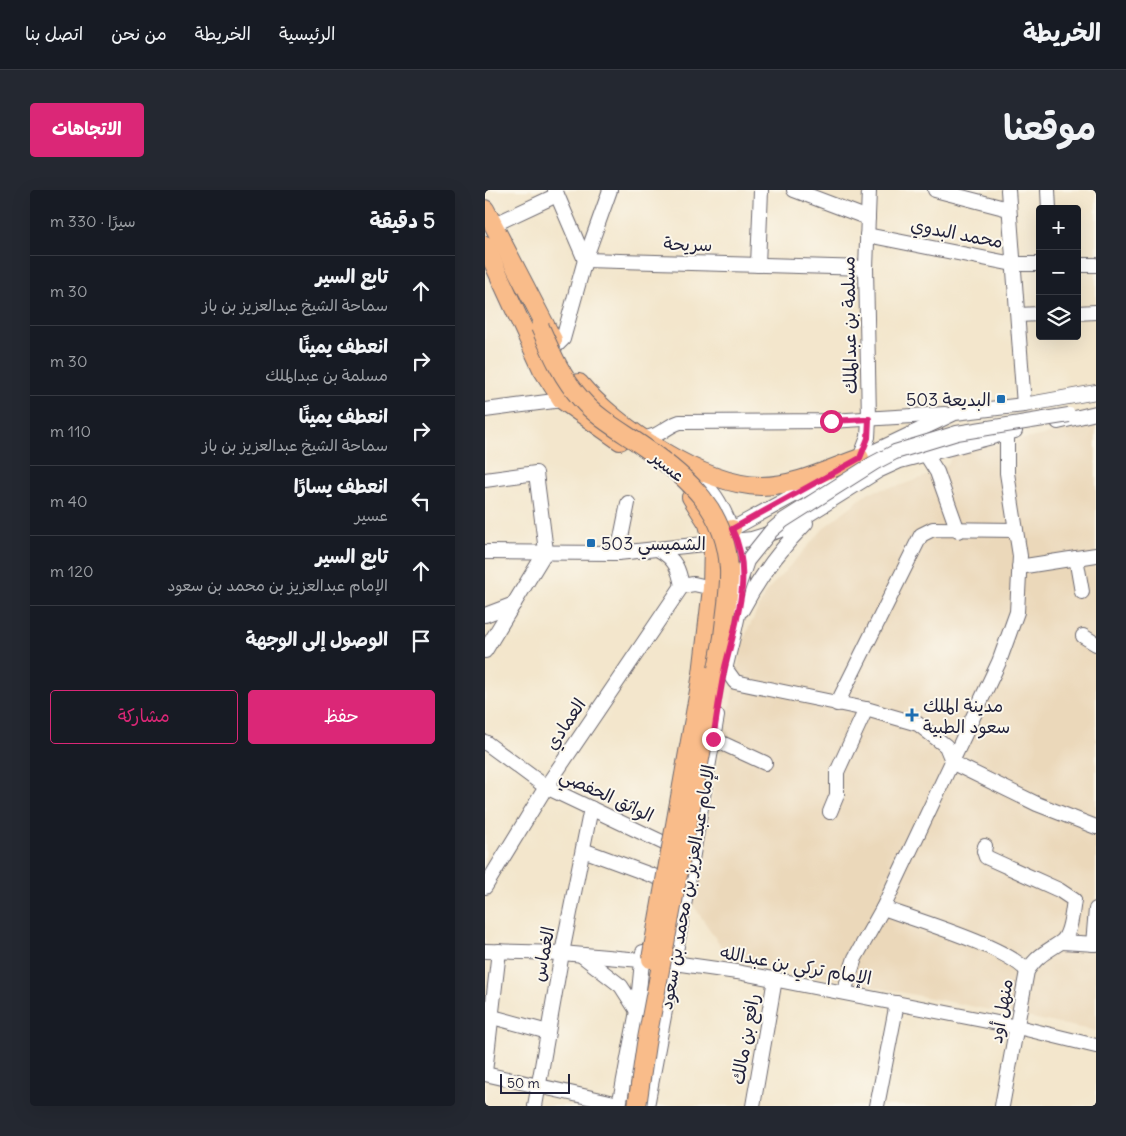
<!DOCTYPE html>
<html lang="ar">
<meta charset="utf-8">
<style>
:root{--surface:#171b24;--page:#242831;--text:#f1f3f6;--muted:#9ea1a6;--line:#363941;--accent:#db2777}
body{margin:0;font-family:Delius,"Playpen Sans Arabic",sans-serif;background:var(--page);color:var(--text);direction:rtl}
.controls{position:absolute;right:15px;top:15px;display:grid;overflow:hidden;border-radius:5px;box-shadow:0 5px 20px #0002}
.controls button{width:45px;height:45px;display:grid;place-items:center;padding:0;border:0;border-bottom:1px solid var(--line);background:var(--surface);color:var(--text);font:25px sans-serif}
.scale{position:absolute;left:15px;bottom:12px;width:70px;box-sizing:border-box;padding-left:5px;border:2px solid #22223b;border-top:0;font-size:14px;line-height:18px;white-space:nowrap;color:#22223b;-webkit-text-stroke:4px #fbf7ec;paint-order:stroke}
.stop{position:absolute;width:15px;height:15px;margin:-11px;border:4px solid #db2777;border-radius:50%;background:#fff}
.stop.end{background:#db2777;border-color:#fff;box-shadow:0 1px 5px #0008}
.list{margin:0;padding:0;list-style:none}
h2{display:flex;justify-content:space-between;align-items:center;height:65px;margin:0;padding:0 20px;font-size:21px}
h2 small{font-size:16px;font-weight:400;color:var(--muted)}
.list li{display:grid;grid-template-columns:32px 1fr auto;gap:15px;align-items:center;box-sizing:border-box;height:70px;padding:0 20px;border-top:1px solid var(--line)}
.list b{display:block;font-size:19px;white-space:nowrap}
.list p{margin:0;font-size:16px;white-space:nowrap;color:var(--muted)}
.list em{font-size:16px;font-style:normal;color:var(--muted)}
.actions{display:flex;gap:10px;padding:15px 20px}
.actions a{flex:1;padding:11px 0;border:1px solid var(--accent);border-radius:5px;text-align:center;font-size:18px;color:var(--accent)}
.actions .main{background:var(--accent);color:#fff}
.icon{flex:none;width:28px;height:28px;fill:none;stroke:currentColor;stroke-width:2;stroke-linecap:round;stroke-linejoin:round}
.map{position:relative;flex:none;width:611px;height:916px;overflow:hidden;direction:ltr;border-radius:5px}
header{display:flex;align-items:center;gap:30px;box-sizing:border-box;height:70px;padding:0 25px;background:var(--surface);border-bottom:1px solid var(--line)}
header strong{font-size:24px}
nav{display:flex;gap:28px;margin-inline-start:auto;font-size:18px}
.intro{display:flex;align-items:center;justify-content:space-between;box-sizing:border-box;height:120px;padding:0 30px}
h1{margin:0;font-size:35px}
.button{padding:12px 22px;border-radius:5px;background:var(--accent);color:#fff;font-size:18px;font-weight:700}
main{display:flex;gap:30px;padding:0 30px}
aside{flex:1;background:var(--surface);border-radius:5px;box-shadow:0 5px 20px #0002}
.map>svg:first-child{display:block}
.built{fill:#ebd8ba}
.lines{fill:none;stroke-linecap:round;stroke-linejoin:round}
.minor-casing{stroke:#6b676e;stroke-width:16}
.major-casing{stroke:#6b676e;stroke-width:20}
.minor{stroke:#fff;stroke-width:14}
.major{stroke:#f9bc8a;stroke-width:18}
.minor-bridge-casing{stroke:#6b676e;stroke-width:16;stroke-linecap:butt}
.major-bridge-casing{stroke:#6b676e;stroke-width:20;stroke-linecap:butt}
.minor-bridge{stroke:#fff;stroke-width:14}
.major-bridge{stroke:#f9bc8a;stroke-width:18}
.route{stroke:#db2777;stroke-width:6}
.poi-dot{fill:#1f6fb2;stroke:#fbf7ec;stroke-width:2}
.labels{text-anchor:middle;dominant-baseline:central;stroke-width:4;stroke-linejoin:round;paint-order:stroke}
.street-label{font-size:18px;fill:#22223b;stroke:#fbf7ec}
.poi-label{font-size:18px;fill:#22223b;stroke:#fbf7ec;text-anchor:start}
</style>
<header>
<strong>الخريطة</strong>
<nav><a>الرئيسية</a><a>الخريطة</a><a>من نحن</a><a>اتصل بنا</a></nav>
</header>
<div class="intro"><h1>موقعنا</h1><a class="button">الاتجاهات</a></div>
<main>
<div class="map">
<svg width="611" height="916" viewBox="0 0 611 916">
<rect width="100%" height="100%" fill="#fbf7ec"/>
<filter id="ink" filterUnits="userSpaceOnUse"><feTurbulence type="fractalNoise" baseFrequency=".02" numOctaves="2"/><feDisplacementMap in="SourceGraphic" scale="10" xChannelSelector="R" yChannelSelector="G"/><feConvolveMatrix kernelMatrix="1 2 1 2 8 2 1 2 1" color-interpolation-filters="sRGB"/></filter>
<filter id="wash" filterUnits="userSpaceOnUse"><feTurbulence type="fractalNoise" baseFrequency=".0096" numOctaves="4" result="noise"/><feDisplacementMap in="SourceGraphic" scale="20" xChannelSelector="R" yChannelSelector="G"/><feGaussianBlur stdDeviation="1.12" result="paint"/><feColorMatrix in="noise" values="0 0 0 0 0 0 0 0 0 0 0 0 0 0 0 0 0 1.4 0 .05"/><feComposite in="paint" operator="in"/></filter>
<g filter="url(#wash)">
<rect width="100%" height="100%" fill="#f3e6cc"/>
<polygon class="built" points="611,235 611,841 244,768 206,712 258,450 281,402 341,336 384,302 417,295 452,282 464,273 467,263"/>
</g>
<g filter="url(#ink)">
<g class="lines">
<g class="minor-casing">
<g id="minor">
<polyline points="70,0 100,70"/>
<polyline points="309,0 383,28"/>
<polyline points="450,0 523,19"/>
<polyline points="523,0 539,215"/>
<polyline points="563,0 564,19"/>
<polyline points="8,35 72,5"/>
<polyline points="382,45 528,74 555,74"/>
<polyline points="100,70 381,78"/>
<polyline points="273,75 276,0"/>
<polyline points="592,75 611,75"/>
<polyline points="592,123 611,122"/>
<polyline points="533,125 555,124"/>
<polyline points="71,156 78,149 100,70 125,0"/>
<polyline points="0,220 77,210"/>
<polyline points="573,232 611,223"/>
<path d="M522 242V283L535 366 532 422 514 472 398 718C431 730 522 757 542 781"/>
<path d="M157 248C176 247 179 237 195 232L346 231 460 224"/>
<polyline points="440,263 452,282 473,341"/>
<polyline points="375,268 383,247 384,229 381,78 384,0"/>
<polyline points="367,272 470,223 539,215 611,202"/>
<path d="M205 280C226 296 237 314 246 338 268 392 252 426 240 480"/>
<polyline points="0,290 51,283 61,361 0,461"/>
<polyline points="247,339 344,286"/>
<path d="M174 360C190 369 194 379 197 396"/>
<polyline points="0,362 133,363 267,349 302,338 393,281 415,271 530,241"/>
<polyline points="133,363 143,313"/>
<polyline points="591,368 597,402"/>
<polyline points="534,377 611,365"/>
<polyline points="197,396 209,394 227,398 225,407"/>
<path d="M257 420C274 388 295 359 321 333"/>
<polyline points="0,425 29,414"/>
<polyline points="598,446 611,454"/>
<polyline points="240,478 250,492 381,519 433,534 461,556 468,573 552,614 611,637"/>
<polyline points="352,514 436,345 448,339 531,340"/>
<polyline points="228,549 280,573"/>
<polyline points="0,552 61,597 181,654"/>
<polyline points="345,622 352,605 352,582 381,519"/>
<path d="M500 656 499 661 501 667 574 700 589 710C587 722 586 745 576 752 560 763 554 764 542 781L517 916"/>
<polyline points="98,660 174,688"/>
<polyline points="0,697 61,597 197,396"/>
<polyline points="577,752 611,754"/>
<polyline points="608,754 611,719"/>
<polyline points="0,761 77,763 189,773 252,782 533,837 611,856"/>
<polyline points="96,765 136,796 152,821"/>
<polyline points="359,802 370,768 398,718"/>
<polyline points="0,825 63,842"/>
<polyline points="0,882 14,761"/>
<polyline points="0,884 134,914"/>
<polyline points="50,916 77,763 106,618"/>
<polyline points="134,916 152,821 158,762"/>
<polyline points="162,916 189,773 232,526"/>
<polyline points="268,916 290,789"/>
<polyline points="392,916 412,813"/>
</g>
</g>
<g class="major-casing">
<g id="major">
<polyline points="0,19 68,150"/>
<polyline points="0,55 57,179 77,210 135,251"/>
<path d="M94 193C132 238 217 295 276 296 310 296 344 279 375 268"/>
<polyline points="206,307 223,334 228,354"/>
<polyline points="217,484 227,398 228,354 247,339"/>
</g>
</g>
<use href="#minor" class="minor"/>
<use href="#major" class="major"/>
<g class="minor-bridge-casing">
<polyline id="minor-bridge" points="247,415 262,371 286,341 299,330 389,273 410,262 472,243 584,225"/>
</g>
<g class="major-bridge-casing">
<g id="major-bridge">
<path d="M55 137C66 162 77 188 96 209 113 229 138 242 159 257 204 288 241 321 244 379 245 402 240 425 238 447L161 854 152 916"/>
<polyline points="166,769 217,484"/>
</g>
</g>
<use href="#minor-bridge" class="minor-bridge"/>
<use href="#major-bridge" class="major-bridge"/>
</g>
</g>
<g class="lines" filter="url(#ink)">
<path class="route" d="M228 549C232 525 235 501 240 477 251 432 269 383 247 339L375 268 383 248 384 229 346 231"/>
</g>
<g class="poi-dot">
<rect x="511" y="204" width="10" height="10" rx="2.5"/>
<rect x="101" y="348" width="10" height="10" rx="2.5"/>
<path d="M424.5 517.5h5v5h5v5h-5v5h-5v-5h-5v-5h5z"/>
</g>
<g class="labels">
<g class="street-label">
<text transform="translate(472 43) rotate(11)">محمد البدوي</text>
<text transform="translate(203 54) rotate(2)">سريحة</text>
<text transform="translate(364 135) rotate(-91)">مسلمة بن عبدالملك</text>
<text transform="translate(183 276) rotate(39)">عسير</text>
<text transform="translate(80 534) rotate(-56)">العمادي</text>
<text transform="translate(122 605) rotate(25)">الواثق الحفصي</text>
<text transform="translate(202 697) rotate(-80)">الإمام عبدالعزيز بن محمد بن سعود</text>
<text transform="translate(58 764) rotate(-79)">الغماس</text>
<text transform="translate(311 775) rotate(10)">الإمام تركي بن عبدالله</text>
<text transform="translate(516 821) rotate(-80)">منهل أود</text>
<text transform="translate(260 849) rotate(-80)">رافع بن مالك</text>
</g>
<g class="poi-label">
<text x="506" y="209" text-anchor="end">البديعة 503</text>
<text x="116" y="353">الشميسي 503</text>
<text x="438" y="515">مدينة الملك<tspan x="438" dy="21">سعود الطبية</tspan></text>
</g>
</g>
</svg>
<div class="controls">
<button>+</button>
<button>−</button>
<button><svg class="icon" aria-label="layers" viewBox="0 0 24 24"><path d="M12 4l9 5-9 5-9-5zM3 14l9 5 9-5"/></svg></button>
</div>
<div class="scale">50 m</div>
<div class="stop" style="left:346px;top:231px"></div>
<div class="stop end" style="left:228px;top:549px"></div>
</div>
<aside>
<h2>5 دقيقة<small>سيرًا · 330 m</small></h2>
<ul class="list">
<li><svg class="icon" aria-label="ahead" viewBox="0 0 24 24"><path d="M12 20V5M6 11l6-6 6 6"/></svg><div><b>تابع السير</b><p>سماحة الشيخ عبدالعزيز بن باز</p></div><em>30 m</em></li>
<li><svg class="icon" aria-label="right" viewBox="0 0 24 24"><path d="M7 20v-9h11M14 6l5 5-5 5"/></svg><div><b>انعطف يمينًا</b><p>مسلمة بن عبدالملك</p></div><em>30 m</em></li>
<li><svg class="icon" aria-label="right" viewBox="0 0 24 24"><path d="M7 20v-9h11M14 6l5 5-5 5"/></svg><div><b>انعطف يمينًا</b><p>سماحة الشيخ عبدالعزيز بن باز</p></div><em>110 m</em></li>
<li><svg class="icon" aria-label="left" viewBox="0 0 24 24"><path d="M17 20v-9H6M10 6l-5 5 5 5"/></svg><div><b>انعطف يسارًا</b><p>عسير</p></div><em>40 m</em></li>
<li><svg class="icon" aria-label="ahead" viewBox="0 0 24 24"><path d="M12 20V5M6 11l6-6 6 6"/></svg><div><b>تابع السير</b><p>الإمام عبدالعزيز بن محمد بن سعود</p></div><em>120 m</em></li>
<li><svg class="icon" aria-label="arrive" viewBox="0 0 24 24"><path d="M6 21V4h12l-3 4 3 4H6"/></svg><div><b>الوصول إلى الوجهة</b></div></li>
</ul>
<div class="actions"><a class="main">حفظ</a><a>مشاركة</a></div>
</aside>
</main>
